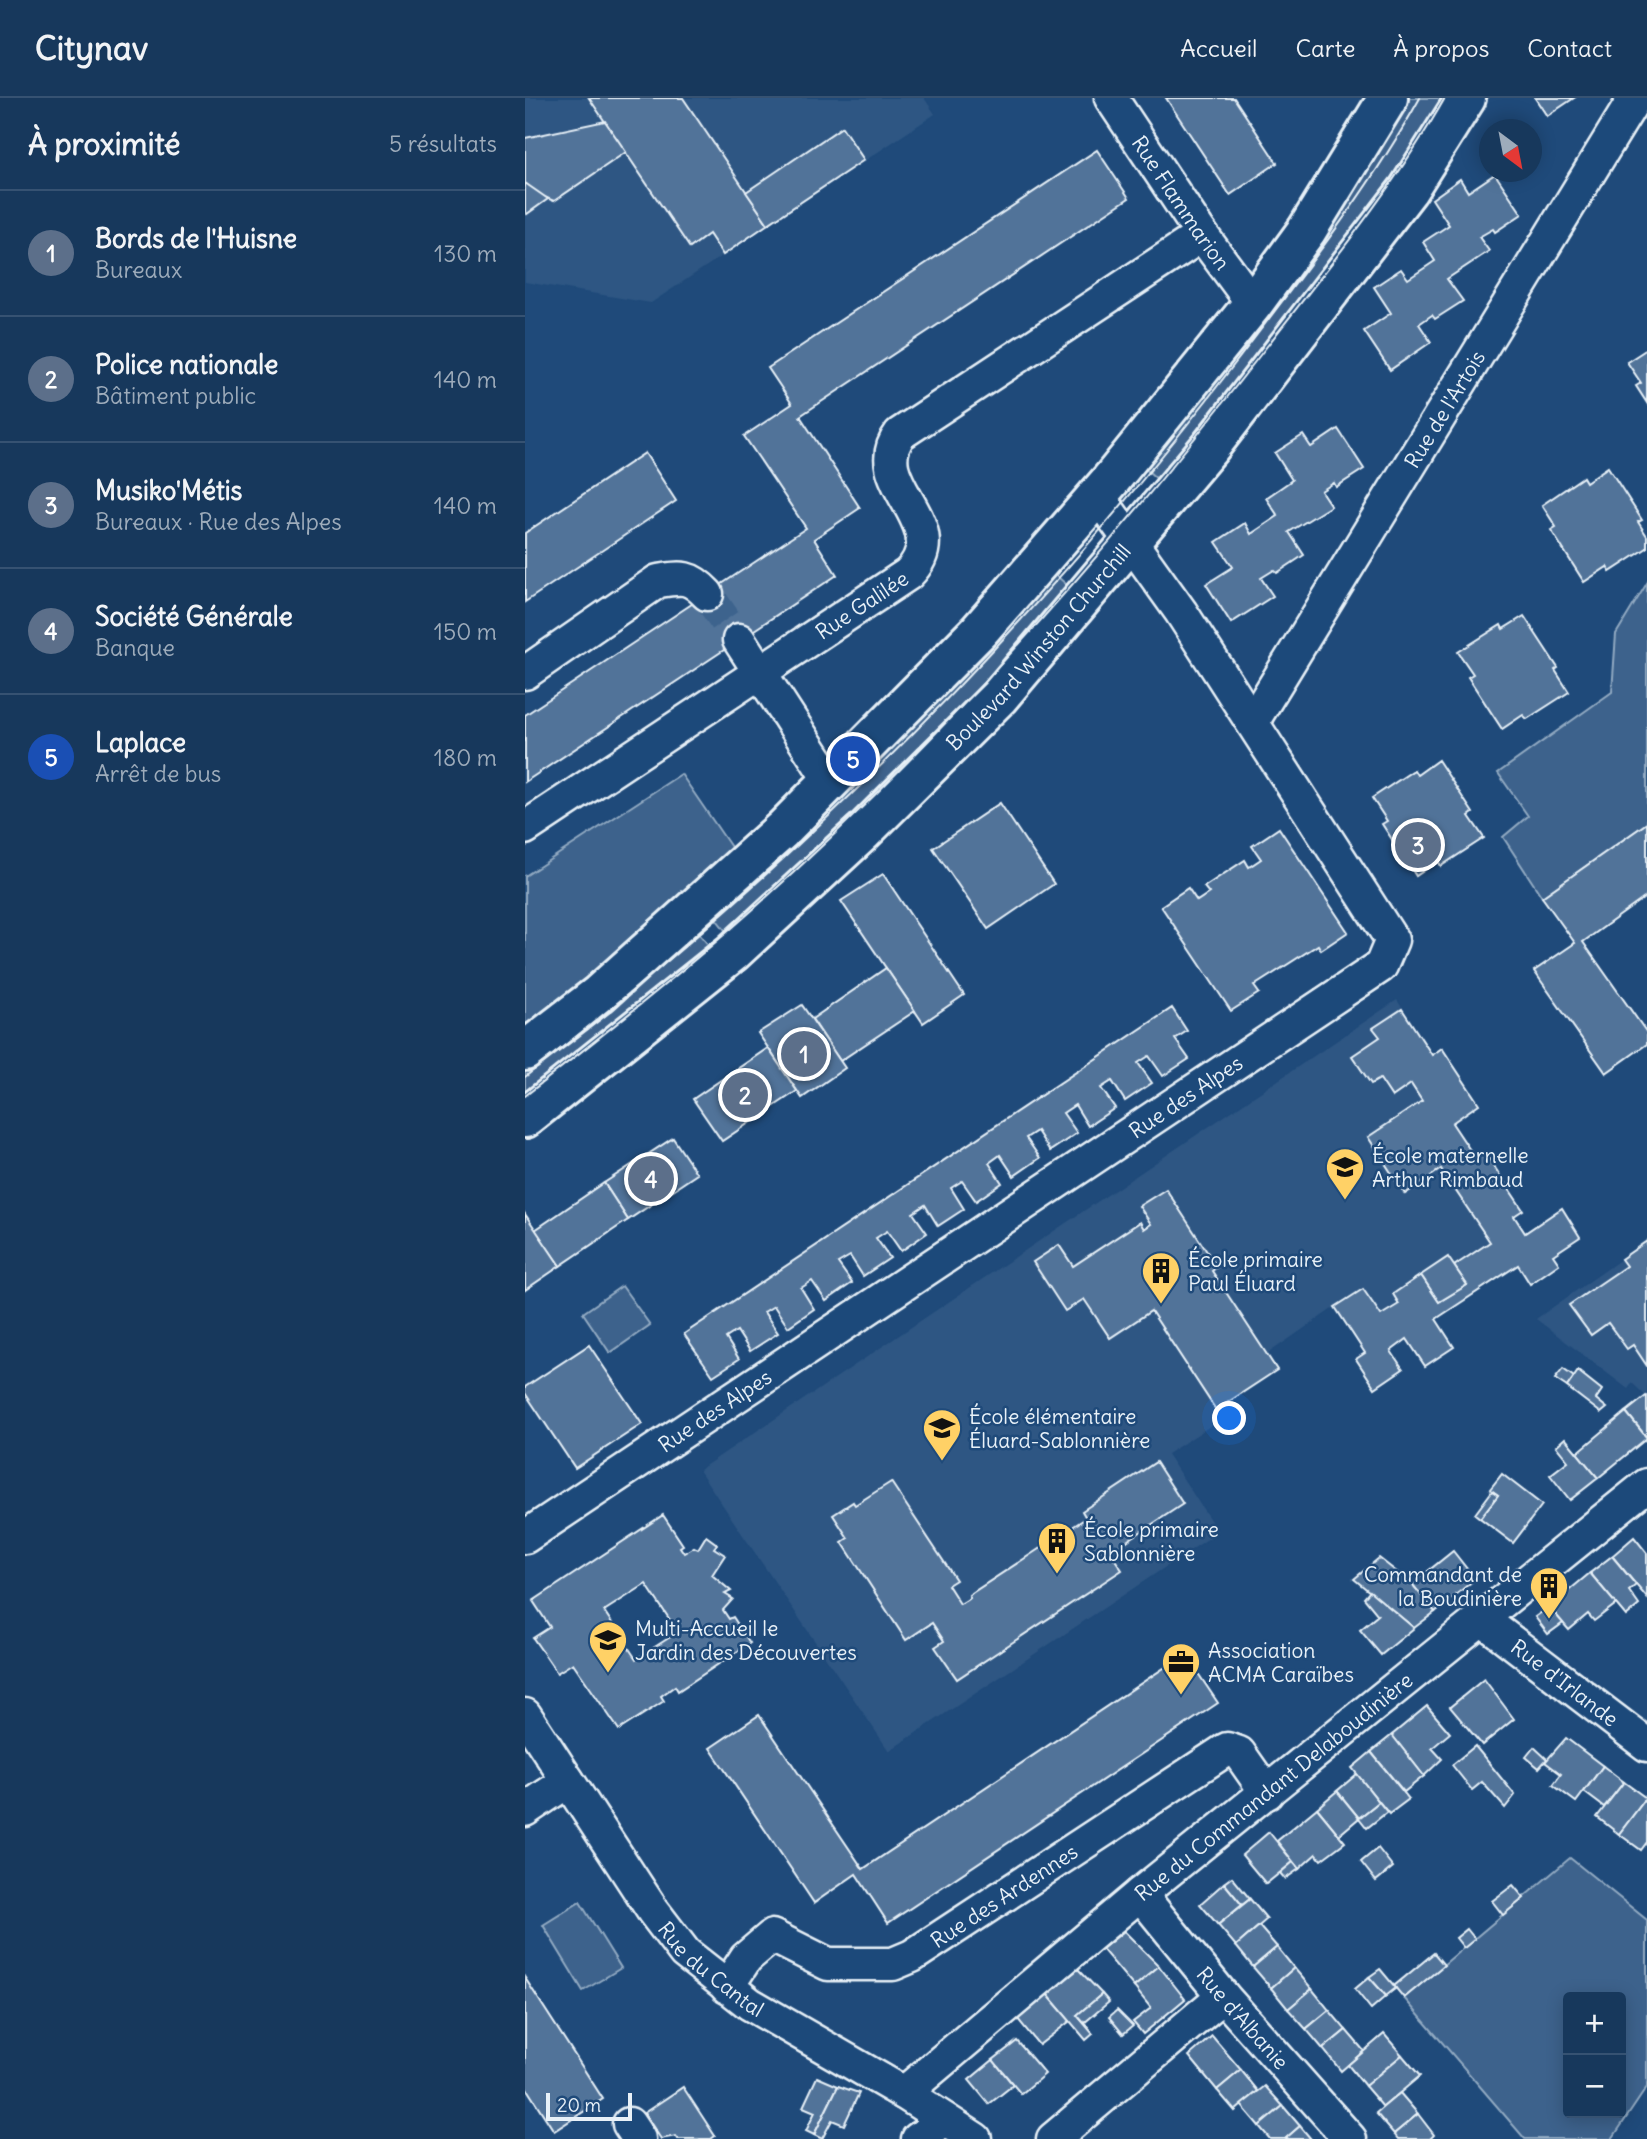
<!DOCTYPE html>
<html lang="fr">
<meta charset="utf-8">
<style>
:root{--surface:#17385c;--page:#203f62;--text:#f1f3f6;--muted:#9eacbb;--line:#365272;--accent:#ffd166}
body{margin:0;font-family:Delius,sans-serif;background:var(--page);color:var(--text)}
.controls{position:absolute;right:21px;bottom:21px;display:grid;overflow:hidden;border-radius:7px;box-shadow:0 4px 18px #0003}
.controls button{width:63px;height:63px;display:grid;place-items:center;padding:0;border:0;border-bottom:2px solid var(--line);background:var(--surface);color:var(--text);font:35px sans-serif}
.compass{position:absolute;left:954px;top:21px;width:63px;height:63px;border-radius:50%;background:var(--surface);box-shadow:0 4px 18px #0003;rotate:148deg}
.scale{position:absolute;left:21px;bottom:18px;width:86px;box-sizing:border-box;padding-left:7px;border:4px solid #e8f1f8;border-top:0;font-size:19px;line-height:24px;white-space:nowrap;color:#e8f1f8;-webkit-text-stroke:5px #1f4a7a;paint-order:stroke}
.you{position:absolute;left:705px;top:1321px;width:24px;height:24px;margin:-18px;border:5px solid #fff;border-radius:50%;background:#1a73e8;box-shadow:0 0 0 10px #1a73e833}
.badge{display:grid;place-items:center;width:46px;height:46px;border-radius:50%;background:var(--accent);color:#fff;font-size:23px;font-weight:700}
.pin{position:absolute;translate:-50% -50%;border:4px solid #fff;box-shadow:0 2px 7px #0006}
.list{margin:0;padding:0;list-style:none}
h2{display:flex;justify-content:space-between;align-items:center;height:91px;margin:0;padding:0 28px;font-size:30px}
h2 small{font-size:23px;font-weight:400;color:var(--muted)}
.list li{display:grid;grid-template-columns:46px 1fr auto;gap:21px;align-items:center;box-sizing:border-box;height:126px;padding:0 28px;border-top:2px solid var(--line)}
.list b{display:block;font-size:26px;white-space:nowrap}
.list p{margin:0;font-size:23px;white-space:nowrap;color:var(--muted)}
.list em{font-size:23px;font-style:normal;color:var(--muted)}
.map{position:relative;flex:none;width:1122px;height:2041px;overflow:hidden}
header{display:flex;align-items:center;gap:42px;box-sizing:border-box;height:98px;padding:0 35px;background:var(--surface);border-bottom:2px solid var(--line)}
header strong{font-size:33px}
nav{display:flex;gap:38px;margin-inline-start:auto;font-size:24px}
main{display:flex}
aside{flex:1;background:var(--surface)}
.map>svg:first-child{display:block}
.built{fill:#2e5683}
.green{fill:#3c628c;stroke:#92aac2;stroke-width:2;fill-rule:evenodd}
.building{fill:#517399;stroke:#e8f1f8;stroke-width:2;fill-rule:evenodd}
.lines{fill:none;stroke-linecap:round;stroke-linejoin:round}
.minor-tunnel{stroke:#3d638d;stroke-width:32;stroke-dasharray:32 16;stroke-linecap:butt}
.minor-casing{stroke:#e8f1f8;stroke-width:37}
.tertiary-casing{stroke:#e8f1f8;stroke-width:44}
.minor{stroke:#1f4a7a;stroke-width:32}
.tertiary{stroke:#1f4a7a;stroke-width:38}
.tram{stroke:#e8f1f8;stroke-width:2}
.labels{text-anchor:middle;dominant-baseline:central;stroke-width:5;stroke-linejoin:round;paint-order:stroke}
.street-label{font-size:21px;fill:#e8f1f8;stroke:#1f4a7a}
.poi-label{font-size:21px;fill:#e8f1f8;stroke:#1f4a7a;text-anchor:start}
</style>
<header>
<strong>Citynav</strong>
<nav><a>Accueil</a><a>Carte</a><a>À propos</a><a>Contact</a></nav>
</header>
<main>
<aside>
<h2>À proximité<small>5 résultats</small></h2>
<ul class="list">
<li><span class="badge" style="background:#5c6f8a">1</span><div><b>Bords de l'Huisne</b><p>Bureaux</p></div><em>130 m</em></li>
<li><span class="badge" style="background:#5c6f8a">2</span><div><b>Police nationale</b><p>Bâtiment public</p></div><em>140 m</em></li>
<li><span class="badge" style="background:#5c6f8a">3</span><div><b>Musiko'Métis</b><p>Bureaux · Rue des Alpes</p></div><em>140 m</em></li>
<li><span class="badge" style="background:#5c6f8a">4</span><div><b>Société Générale</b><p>Banque</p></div><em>150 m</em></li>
<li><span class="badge" style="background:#1a4fb4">5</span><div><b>Laplace</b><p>Arrêt de bus</p></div><em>180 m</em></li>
</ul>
</aside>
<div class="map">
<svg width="1122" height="2041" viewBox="0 0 1122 2041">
<rect width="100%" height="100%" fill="#1f4a7a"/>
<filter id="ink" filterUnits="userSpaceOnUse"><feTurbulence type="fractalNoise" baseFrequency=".0143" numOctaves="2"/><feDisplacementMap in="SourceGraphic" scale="14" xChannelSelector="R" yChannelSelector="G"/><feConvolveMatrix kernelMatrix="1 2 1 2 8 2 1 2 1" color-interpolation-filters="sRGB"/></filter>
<g filter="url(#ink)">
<g class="built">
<polygon points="0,0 399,0 410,16 126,205 0,184"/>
<polygon points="872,902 907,956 917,950 954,1006 927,1025 951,1060 960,1055 998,1112 989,1118 1000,1134 1037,1110 1055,1139 1028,1157 1034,1166 1005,1186 992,1167 911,1221 929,1249 900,1268 882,1242 866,1252 878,1271 850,1290 831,1261 840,1255 810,1209 742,1256 692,1311 696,1321 642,1356 693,1434 364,1653 174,1372"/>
<polygon points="1122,1143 1122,1299 1107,1285 1103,1291 1011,1221"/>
</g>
<g class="green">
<polygon points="878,0 929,0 641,389 615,366"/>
<polygon points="525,472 550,494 208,842 185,813"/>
<polygon points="1122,485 1122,725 1017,799 978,739 1003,718 973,675 1087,594 1091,536"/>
<polygon points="156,676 208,752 61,883 0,931 0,778"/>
<polygon points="166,826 190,855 0,1010 0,966"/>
<polygon points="97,1188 125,1227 85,1255 58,1215"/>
<path d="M1045 1760 1122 1822V1989L1087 2041H1000L879 1900ZM1043 1899H1096V2015H1043Z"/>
<polygon points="55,1804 96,1870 58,1893 18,1827"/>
</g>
<g class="building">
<polygon points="64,0 158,0 243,126 198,157 184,136 165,150"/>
<polygon points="641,0 709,0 752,65 705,97"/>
<polygon points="1010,0 1049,0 1022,18"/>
<polygon points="80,23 101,54 29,103 12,96 0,85 0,40"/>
<polygon points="317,29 339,62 243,126 221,94"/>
<polygon points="572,52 604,100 275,318 335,410 289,441 312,477 0,684 0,617 281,430 219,338 267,306 243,270"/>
<polygon points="970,76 997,116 970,134 968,131 954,139 964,153 922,181 938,203 910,221 907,217 894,226 906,244 865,272 839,233 866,215 849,189 876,171 883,181 910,163 898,144 924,127 907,101 935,81 943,94"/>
<polygon points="0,85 23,101 2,116 0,113"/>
<polygon points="1122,251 1122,305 1111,288 1116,285 1102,264"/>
<polygon points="813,331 839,371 811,389 809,385 796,393 806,408 764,434 779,457 752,475 749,472 736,480 748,498 706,525 681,486 708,469 691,444 720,425 726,436 753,418 741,400 767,382 750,355 778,337 786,349"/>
<polygon points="120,355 151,403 0,504 0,435"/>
<polygon points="1083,369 1117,422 1113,424 1122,438 1122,450 1085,474 1082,469 1059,484 1026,432 1031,429 1017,407 1058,379 1061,384"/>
<polygon points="999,518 1033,570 1030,572 1044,594 1002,621 998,617 977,631 943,579 948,576 933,554 976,527 978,531"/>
<polygon points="913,662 948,715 944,718 959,740 916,768 913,763 891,778 857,726 862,723 847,700 889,672 892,677"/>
<polygon points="475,705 529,786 463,831 408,750"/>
<polygon points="1122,725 1122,798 1058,844 1122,935 1122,946 1081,975 1009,873 1050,845 1017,799"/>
<polygon points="754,730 823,834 796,852 793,847 729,888 734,895 706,913 636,808 663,790 672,803 684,795 679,789 720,762 724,769 736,761 727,748"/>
<polygon points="358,776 439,897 398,925 316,803"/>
<polygon points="361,870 390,913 315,963 287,921"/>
<polygon points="277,907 320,970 277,1000 233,935"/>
<polygon points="647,910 662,933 650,941 664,961 638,978 624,958 613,965 627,985 600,1003 587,983 576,990 590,1010 563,1028 550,1007 538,1015 552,1035 525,1053 512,1033 501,1040 515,1060 489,1078 475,1057 464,1065 477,1085 451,1103 437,1083 426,1090 439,1111 413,1128 400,1107 388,1115 402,1135 376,1153 362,1133 351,1140 365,1160 338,1178 325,1158 313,1165 327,1185 301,1203 287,1183 276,1190 289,1211 263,1229 249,1208 239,1214 253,1235 225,1253 212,1233 201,1240 214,1261 188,1278 159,1236"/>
<polygon points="877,911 907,957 917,950 954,1006 927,1025 951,1061 960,1055 998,1112 989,1118 1000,1135 1037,1110 1055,1139 1028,1157 1034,1166 1005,1186 993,1167 911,1221 929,1249 900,1268 882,1241 866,1253 878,1271 850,1290 831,1261 840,1255 810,1209 838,1191 856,1217 874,1206 868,1196 896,1177 914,1204 942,1187 929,1168 965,1144 916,1071 880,1096 843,1039 897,1003 886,986 867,999 855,981 846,986 827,958 855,939 848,930"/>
<polygon points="243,950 272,993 197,1043 168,1001"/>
<polygon points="148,1040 172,1076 103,1122 79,1085"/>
<polygon points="79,1085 103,1122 35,1168 10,1132"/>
<polygon points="641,1091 692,1169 687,1173 752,1272 691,1312 626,1213 585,1240 559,1201 540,1213 508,1164 534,1147 548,1168 615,1124 619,1131 626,1126 614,1108"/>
<polygon points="0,1116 35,1168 0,1192"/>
<polygon points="1122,1143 1122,1268 1108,1247 1102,1251 1083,1225 1066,1237 1044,1207 1101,1168 1096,1161"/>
<polygon points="923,1159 942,1187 914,1204 896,1177"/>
<polygon points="64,1247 117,1326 50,1370 0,1295 0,1289"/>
<polygon points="1038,1271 1049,1279 1042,1289 1030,1281"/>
<polygon points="1053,1273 1077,1292 1071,1301 1082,1310 1076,1315 1042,1289"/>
<polygon points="1121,1298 1122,1299 1122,1340 1101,1314"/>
<polygon points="1101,1314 1122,1340 1073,1380 1052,1355"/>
<polygon points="1040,1340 1073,1380 1045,1402 1025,1377 1043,1363 1031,1348"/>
<polygon points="631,1364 658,1406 585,1454 597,1472 432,1581 410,1549 419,1543 407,1525 381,1542 317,1444 323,1440 308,1417 328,1404 330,1407 366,1384 431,1482 423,1487 435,1506 445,1500 444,1497 561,1420 557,1413"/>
<polygon points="977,1376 1017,1407 988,1445 955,1420 973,1397 965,1391"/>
<polygon points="967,1393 973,1397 955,1420 950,1416"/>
<path d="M138 1417 158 1447 155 1449 159 1455 169 1449 173 1451 181 1438 192 1446 189 1450 200 1457 187 1477 206 1493 200 1496 208 1501 198 1512 204 1521 208 1519 225 1545 153 1593 150 1588 136 1598 139 1603 94 1632 48 1565 32 1575 8 1540 25 1529 8 1503ZM121 1486 153 1534 111 1561 79 1513Z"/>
<polygon points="1109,1439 1122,1455 1122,1500 1087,1458"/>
<polygon points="928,1453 950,1481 910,1514 887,1486"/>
<polygon points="1087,1458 1111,1487 1104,1493 1114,1507 1101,1518 1065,1475"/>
<polygon points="854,1460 887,1486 910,1514 889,1530 829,1481"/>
<polygon points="1065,1475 1091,1506 1069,1523 1063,1516 1044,1532 1024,1509"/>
<polygon points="845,1493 889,1530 856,1557 835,1532 853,1517 839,1500"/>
<polygon points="1024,1509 1038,1525 1023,1536 1010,1519"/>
<polygon points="660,1556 693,1605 363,1825 331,1776 289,1805 185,1650 234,1617 338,1771"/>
<polygon points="959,1581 989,1621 957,1647 925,1609"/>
<polygon points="902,1608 925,1635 907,1650 917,1661 899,1678 867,1637"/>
<polygon points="867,1637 899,1678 879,1694 846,1654"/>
<polygon points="1041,1640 1078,1668 1051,1704 1028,1687 1036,1676 1020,1664"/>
<polygon points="950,1648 990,1697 980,1710 957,1684 947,1692 927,1667"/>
<polygon points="1009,1649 1022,1661 1014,1670 1001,1659"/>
<polygon points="846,1654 884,1701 864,1716 827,1670"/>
<polygon points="1078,1668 1099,1684 1079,1709 1059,1694"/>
<polygon points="832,1676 854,1704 834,1720 812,1693"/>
<polygon points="1099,1684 1121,1700 1094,1736 1072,1719"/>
<polygon points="812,1693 834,1720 814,1737 792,1710"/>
<polygon points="1122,1699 1122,1744 1116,1752 1094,1736"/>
<polygon points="854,1704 862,1714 842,1730 834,1720"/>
<polygon points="792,1710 820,1744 796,1762 791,1756 774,1771 752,1743"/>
<polygon points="744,1734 768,1764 741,1786 717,1757"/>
<polygon points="853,1750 868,1769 851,1783 836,1764"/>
<polygon points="768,1764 774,1771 760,1781 755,1775"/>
<polygon points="707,1779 725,1801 717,1807 699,1785"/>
<polygon points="699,1785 717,1807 693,1827 675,1806"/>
<polygon points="988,1787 999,1800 978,1817 967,1803"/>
<polygon points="725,1801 742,1821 711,1848 693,1827"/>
<polygon points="734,1828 752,1849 728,1869 711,1848"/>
<polygon points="942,1831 950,1841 939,1850 931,1840"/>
<polygon points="599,1833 634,1868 609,1889 577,1851"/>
<polygon points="752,1849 769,1870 746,1890 728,1869"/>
<polygon points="909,1855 919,1867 879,1900 869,1888"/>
<polygon points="634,1868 660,1901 618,1936 608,1924 626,1910 609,1889"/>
<polygon points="769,1870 787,1891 763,1911 746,1890"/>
<polygon points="553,1871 577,1896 552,1917 568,1936 561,1942 522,1896"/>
<polygon points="855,1871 871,1890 861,1898 844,1879"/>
<polygon points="844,1879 861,1898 846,1911 830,1891"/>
<polygon points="0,1880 78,2001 29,2033 0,1988"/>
<polygon points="787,1891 804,1912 781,1931 763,1911"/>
<polygon points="522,1896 545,1923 514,1947 492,1920"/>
<polygon points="577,1896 584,1904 559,1925 552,1917"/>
<polygon points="592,1912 608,1928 598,1936 584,1919"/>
<polygon points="804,1912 821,1932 798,1951 781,1931"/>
<polygon points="821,1932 839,1953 816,1973 798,1951"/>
<polygon points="859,1936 877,1957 840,1988 823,1967"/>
<polygon points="687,1938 716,1972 692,1992 664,1958"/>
<polygon points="492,1943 520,1976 496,1996 468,1962"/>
<polygon points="877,1957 895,1978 858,2009 840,1988"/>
<polygon points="468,1962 488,1987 464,2006 444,1982"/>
<polygon points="716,1972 733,1993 710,2013 692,1992"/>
<polygon points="292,1979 313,1988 289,2037 281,2033 290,2014 278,2009"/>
<polygon points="313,1988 334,1995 319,2027 307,2022 297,2041 289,2037"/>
<polygon points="740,1988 758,2008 734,2028 716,2007"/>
<polygon points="158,1989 190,2038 186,2041 153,2041 151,2038 136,2041 119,2015"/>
<polygon points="875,1995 893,2016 869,2036 851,2015"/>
<polygon points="758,2008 775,2028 760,2041 745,2041 734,2028"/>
<polygon points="893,2016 909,2037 905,2041 873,2041 869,2036"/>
<polygon points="775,2028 786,2041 760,2041"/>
</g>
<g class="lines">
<polyline class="minor-tunnel" points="182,496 214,542"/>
<g class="minor-casing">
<g id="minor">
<path id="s1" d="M586 0 677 137 728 206"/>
<polyline points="214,542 306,684"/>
<path d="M0 575 133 483C158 479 165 478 182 496"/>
<path id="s2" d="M728 623 1110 0"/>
<path id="s3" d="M0 730 383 476C433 426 338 385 375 336L677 137"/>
<path id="s4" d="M0 1439 856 868 867 842 656 514 573 398"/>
<path id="s5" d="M958 1522 1122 1647"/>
<path id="s6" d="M0 1617 128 1813 160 1855 225 1906 379 1995 450 2041"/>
<polyline points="0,1712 43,1683"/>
<path id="s7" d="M615 1796 698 1898 825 2041"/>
<path id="s8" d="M202 1889 221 1860 247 1838 303 1866H368L387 1858 702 1651 714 1655 742 1695"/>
<path id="s9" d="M379 1995 615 1796 1122 1387"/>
<polyline points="104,2026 114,2041"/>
<polyline points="393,2041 420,2022"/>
<polyline points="528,2041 698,1898"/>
</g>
</g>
<g class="tertiary-casing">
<g id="tertiary">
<polyline points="0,953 74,896 257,732 454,533 585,383 728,206 782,132 863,0"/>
<path id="s10" d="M0 1020 207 855 338 734 474 599 686 348 883 92 941 0"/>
</g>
</g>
<use href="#minor" class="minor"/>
<use href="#tertiary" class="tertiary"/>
<g class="tram">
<path d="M0 979C268 771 506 533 711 264 776 178 843 94 895 0"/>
<path d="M0 998C70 943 140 888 207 830 402 659 574 466 732 261 797 177 868 92 920 0"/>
</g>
</g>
</g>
<defs>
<g id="school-pin" transform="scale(2.0125)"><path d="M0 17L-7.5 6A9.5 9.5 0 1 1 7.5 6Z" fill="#ffd166" stroke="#1f4a7a"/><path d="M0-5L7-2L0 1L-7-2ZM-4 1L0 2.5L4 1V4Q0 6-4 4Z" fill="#111"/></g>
<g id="building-pin" transform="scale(2.0125)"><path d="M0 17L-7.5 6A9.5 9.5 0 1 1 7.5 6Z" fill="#ffd166" stroke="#1f4a7a"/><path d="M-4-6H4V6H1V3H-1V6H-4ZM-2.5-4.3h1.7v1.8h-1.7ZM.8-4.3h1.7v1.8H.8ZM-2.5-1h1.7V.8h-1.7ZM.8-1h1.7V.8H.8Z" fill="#111"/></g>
<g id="office-pin" transform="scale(2.0125)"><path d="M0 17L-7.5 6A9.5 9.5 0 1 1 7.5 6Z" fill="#ffd166" stroke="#1f4a7a"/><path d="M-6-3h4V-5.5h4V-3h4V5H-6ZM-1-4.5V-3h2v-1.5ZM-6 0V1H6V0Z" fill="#111"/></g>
</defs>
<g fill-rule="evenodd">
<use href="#school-pin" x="820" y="1069"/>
<use href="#building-pin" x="636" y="1173"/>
<use href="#school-pin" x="417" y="1330"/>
<use href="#building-pin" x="532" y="1443"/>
<use href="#building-pin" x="1024" y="1488"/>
<use href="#school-pin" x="83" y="1542"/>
<use href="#office-pin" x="656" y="1564"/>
</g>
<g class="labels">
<g class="street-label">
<text stroke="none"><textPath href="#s1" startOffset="126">Rue Flammarion</textPath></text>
<text stroke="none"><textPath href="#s2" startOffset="366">Rue de l'Artois</textPath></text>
<text stroke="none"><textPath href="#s3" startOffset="404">Rue Galilée</textPath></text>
<text stroke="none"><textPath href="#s10" startOffset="698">Boulevard Winston Churchill</textPath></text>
<text stroke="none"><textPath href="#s4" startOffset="794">Rue des Alpes</textPath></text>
<text stroke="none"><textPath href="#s4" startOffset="228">Rue des Alpes</textPath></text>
<text stroke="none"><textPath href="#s5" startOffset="103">Rue d'Irlande</textPath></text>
<text stroke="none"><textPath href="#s9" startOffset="480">Rue du Commandant Delaboudinière</textPath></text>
<text stroke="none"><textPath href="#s8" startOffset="327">Rue des Ardennes</textPath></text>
<text stroke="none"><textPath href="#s6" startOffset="317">Rue du Cantal</textPath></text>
<text stroke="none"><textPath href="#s7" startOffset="161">Rue d'Albanie</textPath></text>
</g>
<g class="poi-label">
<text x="847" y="1057">École maternelle<tspan x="847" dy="24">Arthur Rimbaud</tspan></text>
<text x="663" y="1161">École primaire<tspan x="663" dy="24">Paul Éluard</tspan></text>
<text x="444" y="1318">École élémentaire<tspan x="444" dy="24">Éluard-Sablonnière</tspan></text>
<text x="559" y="1431">École primaire<tspan x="559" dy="24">Sablonnière</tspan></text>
<text x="997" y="1476" text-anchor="end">Commandant de<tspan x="997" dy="24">la Boudinière</tspan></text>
<text x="110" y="1530">Multi-Accueil le<tspan x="110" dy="24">Jardin des Découvertes</tspan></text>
<text x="683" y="1552">Association<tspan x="683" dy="24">ACMA Caraïbes</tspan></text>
</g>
</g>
</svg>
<div class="controls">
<button>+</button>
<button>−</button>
</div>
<svg class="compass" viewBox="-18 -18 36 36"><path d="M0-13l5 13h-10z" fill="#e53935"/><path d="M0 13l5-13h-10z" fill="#9eacbb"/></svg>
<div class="scale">20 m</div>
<div class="you"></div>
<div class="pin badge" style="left:279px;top:956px;background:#5c6f8a">1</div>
<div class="pin badge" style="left:220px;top:997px;background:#5c6f8a">2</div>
<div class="pin badge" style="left:893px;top:747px;background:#5c6f8a">3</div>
<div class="pin badge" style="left:126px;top:1081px;background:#5c6f8a">4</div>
<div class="pin badge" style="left:328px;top:661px;background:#1a4fb4">5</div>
</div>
</main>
